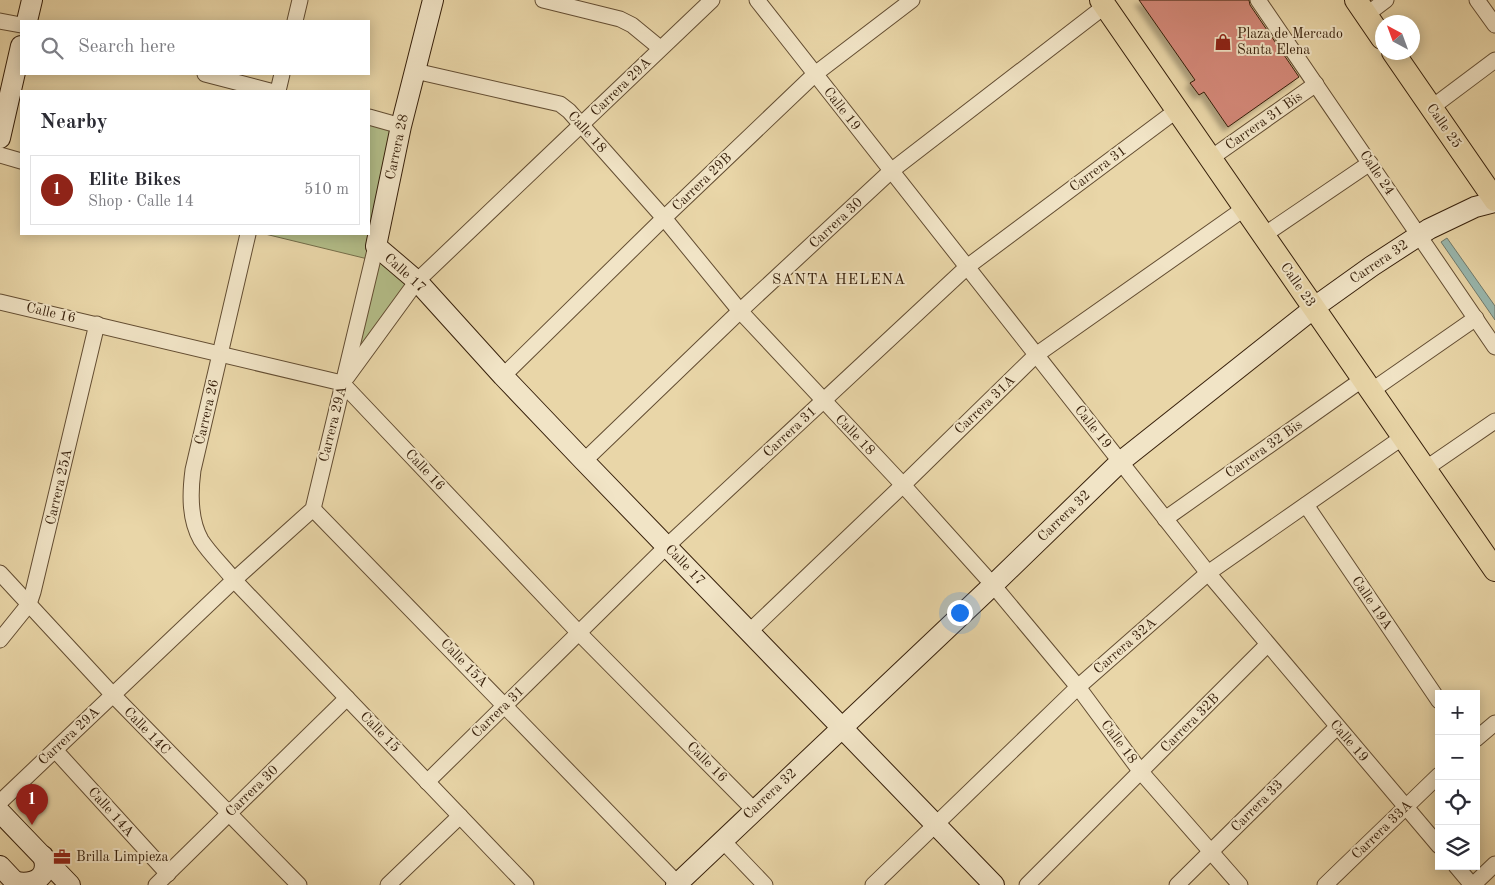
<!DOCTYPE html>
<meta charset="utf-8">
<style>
:root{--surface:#fff;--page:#f7f7f7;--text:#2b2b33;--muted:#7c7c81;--line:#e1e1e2;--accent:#8f2418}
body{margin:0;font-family:"Old Standard TT",serif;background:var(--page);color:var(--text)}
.controls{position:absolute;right:15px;bottom:15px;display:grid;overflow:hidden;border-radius:0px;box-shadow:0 2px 12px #0003}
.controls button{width:45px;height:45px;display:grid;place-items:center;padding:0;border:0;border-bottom:1px solid var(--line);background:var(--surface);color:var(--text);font:25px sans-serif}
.compass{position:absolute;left:1375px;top:15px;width:45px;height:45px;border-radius:50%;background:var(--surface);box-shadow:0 2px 12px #0003;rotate:319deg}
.you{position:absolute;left:959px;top:612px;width:18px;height:18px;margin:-12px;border:4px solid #fff;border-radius:50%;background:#1a73e8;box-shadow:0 0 0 8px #1a73e833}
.badge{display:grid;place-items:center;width:32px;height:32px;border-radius:50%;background:var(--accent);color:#fff;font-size:16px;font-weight:700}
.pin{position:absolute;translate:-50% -41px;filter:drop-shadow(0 1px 2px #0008)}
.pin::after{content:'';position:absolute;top:26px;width:18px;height:15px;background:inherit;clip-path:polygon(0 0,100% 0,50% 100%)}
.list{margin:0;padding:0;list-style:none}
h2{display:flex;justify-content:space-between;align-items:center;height:65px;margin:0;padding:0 20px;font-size:21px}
h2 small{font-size:16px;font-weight:400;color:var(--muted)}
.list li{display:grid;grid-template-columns:32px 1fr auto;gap:15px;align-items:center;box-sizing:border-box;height:70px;margin:0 10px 10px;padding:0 10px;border:1px solid var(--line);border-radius:0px}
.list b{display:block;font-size:19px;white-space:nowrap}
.list p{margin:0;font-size:16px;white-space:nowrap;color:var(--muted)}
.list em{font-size:16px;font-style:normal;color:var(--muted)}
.icon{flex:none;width:28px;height:28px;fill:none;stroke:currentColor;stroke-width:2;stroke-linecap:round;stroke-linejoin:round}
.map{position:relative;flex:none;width:1495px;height:885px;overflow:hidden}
.search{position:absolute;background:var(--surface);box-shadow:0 2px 12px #0003;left:20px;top:20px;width:350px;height:55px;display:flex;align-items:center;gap:12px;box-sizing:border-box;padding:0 18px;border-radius:0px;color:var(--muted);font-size:19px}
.panel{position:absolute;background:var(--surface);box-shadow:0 2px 12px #0003;left:20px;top:90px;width:350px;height:145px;border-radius:0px}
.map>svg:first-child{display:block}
.green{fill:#b4be89;stroke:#756e4a}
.water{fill:#99b8af;stroke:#717b6d}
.building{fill:#d38878;stroke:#361f0a;filter:url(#shadow)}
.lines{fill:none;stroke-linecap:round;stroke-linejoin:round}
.street-casing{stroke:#634d32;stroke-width:17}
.secondary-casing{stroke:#361f0a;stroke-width:22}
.primary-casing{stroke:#361f0a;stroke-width:24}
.street{stroke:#f1e4c6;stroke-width:15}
.secondary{stroke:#f1e4c6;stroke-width:20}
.primary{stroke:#e9d6a8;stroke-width:22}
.labels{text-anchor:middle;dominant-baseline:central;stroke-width:4;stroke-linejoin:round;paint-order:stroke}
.poi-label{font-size:14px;fill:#361f0a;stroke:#f1e4c6;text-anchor:start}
.street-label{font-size:14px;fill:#361f0a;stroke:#f1e4c6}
.neighbourhood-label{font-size:15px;letter-spacing:1px;fill:#361f0a;stroke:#f1e4c6}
</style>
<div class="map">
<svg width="1495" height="885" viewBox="0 0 1495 885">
<defs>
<filter id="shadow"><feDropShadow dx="-4.5" dy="4.5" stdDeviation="2.5" flood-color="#0004"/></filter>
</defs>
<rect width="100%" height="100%" fill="#e9d6a8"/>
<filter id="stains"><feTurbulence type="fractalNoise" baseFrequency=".004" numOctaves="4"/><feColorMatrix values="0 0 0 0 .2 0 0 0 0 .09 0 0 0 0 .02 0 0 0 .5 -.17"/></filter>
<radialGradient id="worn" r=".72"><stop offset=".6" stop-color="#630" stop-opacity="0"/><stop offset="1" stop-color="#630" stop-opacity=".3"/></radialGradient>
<polygon class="green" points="369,117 401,126 376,246 417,281 342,383 372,260 265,234 369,234"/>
<polygon class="water" points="1447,238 1495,306 1495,320 1441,242"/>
<polygon class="building" points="1139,0 1249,0 1250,5 1299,77 1228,127 1204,92 1199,95 1190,83 1195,80"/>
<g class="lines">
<g class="street-casing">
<g id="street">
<polyline points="543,0 620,19 632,25 660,48"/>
<polyline points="757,0 1208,573 1439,846"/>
<polyline points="1258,0 1495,347"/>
<polyline points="1477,0 1495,25"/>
<polyline points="1366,15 1386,0"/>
<polyline points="0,21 21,25"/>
<polyline points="295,21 300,0"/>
<polyline points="415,71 560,104 569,111 664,218 740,311 903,485 993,585 1078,687 1141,772 1240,885"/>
<polyline points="205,74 270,91"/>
<polyline points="278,91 282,74"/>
<polyline points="1431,108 1495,60"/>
<polyline points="369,117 401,126"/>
<polyline points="0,155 21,161"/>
<polyline points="1211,158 1316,84"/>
<path d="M248 234 193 470C190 493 189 519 201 540 210 554 224 567 234 580L526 885"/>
<polyline points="1264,235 1370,163"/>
<polyline points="0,302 342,383 579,633 754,810"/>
<polyline points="503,376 664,218 815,74 912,0"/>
<polyline points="347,377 417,281 712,0"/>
<polyline points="1371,391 1476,318"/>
<polyline points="584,461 740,311 891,171 1105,6"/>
<polyline points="1425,469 1495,421"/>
<polyline points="1306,505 1439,701"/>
<polyline points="313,509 677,883"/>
<polyline points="1165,519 1363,379"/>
<polyline points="0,573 113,695 299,885"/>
<polyline points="750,631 903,485 1036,355 1245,208"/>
<polyline points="0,640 29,604 33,592 97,324"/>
<polyline points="1476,739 1495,723"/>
<polyline points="55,750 168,874"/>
<polyline points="427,782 667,546 967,267 1177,110"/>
<polyline points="0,802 234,580 313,509 376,246"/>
<polyline points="722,840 765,885"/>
<polyline points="1456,866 1472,885"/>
<polyline points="156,885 347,698"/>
<polyline points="388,885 460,816"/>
<polyline points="873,885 1078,687 1208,573 1403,437"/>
<polyline points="1027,885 1267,645"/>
<polyline points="1177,885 1337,727"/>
<polyline points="1325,885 1439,775"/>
<polyline points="1473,885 1495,864"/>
</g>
</g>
<g class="secondary-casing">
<g id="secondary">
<polyline points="433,0 401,126 376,246 417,281 503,376 584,461 994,885"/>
<polyline points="27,21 32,0"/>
<polyline points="0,138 21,46"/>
<polyline points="0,812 70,885"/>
<polyline points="0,866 18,885"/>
<path d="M16 882C36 885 50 876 43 856"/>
<polyline points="676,885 993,585 1120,462 1323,301 1372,266 1429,229 1475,207 1495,202"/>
</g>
</g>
<g class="primary-casing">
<g id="primary">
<polyline points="1101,0 1495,570"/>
<polyline points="1356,0 1382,38"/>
<polyline points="1393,52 1495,200"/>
</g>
</g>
<use href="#street" class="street"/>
<use href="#secondary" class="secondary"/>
<use href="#primary" class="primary"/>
</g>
<defs>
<g id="shop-bare" transform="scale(1.35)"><path d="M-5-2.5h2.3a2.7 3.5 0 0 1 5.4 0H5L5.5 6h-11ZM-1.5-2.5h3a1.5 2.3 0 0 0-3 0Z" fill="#8f2418" stroke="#f1e4c6" stroke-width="2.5" paint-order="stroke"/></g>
<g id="office-bare" transform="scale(1.35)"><path d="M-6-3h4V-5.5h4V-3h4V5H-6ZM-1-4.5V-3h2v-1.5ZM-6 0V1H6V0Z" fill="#8f2418" stroke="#f1e4c6" stroke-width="2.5" paint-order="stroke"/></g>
</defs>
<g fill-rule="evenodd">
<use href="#shop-bare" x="1223" y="42"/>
<use href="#office-bare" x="62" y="857"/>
</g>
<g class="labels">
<g class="poi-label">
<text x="1237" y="34">Plaza de Mercado<tspan x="1237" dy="16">Santa Elena</tspan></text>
<text x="76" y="857">Brilla Limpieza</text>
</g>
<g class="street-label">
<text transform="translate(621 87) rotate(-44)">Carrera 29A</text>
<text transform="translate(842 109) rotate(52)">Calle 19</text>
<text transform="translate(1264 121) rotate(-35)">Carrera 31 Bis</text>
<text transform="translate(1444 126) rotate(55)">Calle 25</text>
<text transform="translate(587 132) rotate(48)">Calle 18</text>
<text transform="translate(397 147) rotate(-78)">Carrera 28</text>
<text transform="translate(1098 169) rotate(-37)">Carrera 31</text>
<text transform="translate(1377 173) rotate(56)">Calle 24</text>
<text transform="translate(702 182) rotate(-44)">Carrera 29B</text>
<text transform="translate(836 223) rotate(-43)">Carrera 30</text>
<text transform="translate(1379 262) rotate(-34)">Carrera 32</text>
<text transform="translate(405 273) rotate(42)">Calle 17</text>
<text transform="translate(1298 285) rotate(55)">Calle 23</text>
<text transform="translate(51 313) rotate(13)">Calle 16</text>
<text transform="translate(985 405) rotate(-44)">Carrera 31A</text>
<text transform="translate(207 412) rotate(-77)">Carrera 26</text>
<text transform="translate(333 424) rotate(-76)">Carrera 29A</text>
<text transform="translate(1093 427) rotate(52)">Calle 19</text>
<text transform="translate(790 432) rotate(-43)">Carrera 31</text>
<text transform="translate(855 435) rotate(46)">Calle 18</text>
<text transform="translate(1264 449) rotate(-35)">Carrera 32 Bis</text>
<text transform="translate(425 470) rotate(47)">Calle 16</text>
<text transform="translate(59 487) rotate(-77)">Carrera 25A</text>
<text transform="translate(1064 516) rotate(-44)">Carrera 32</text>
<text transform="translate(685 565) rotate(46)">Calle 17</text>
<text transform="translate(1372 603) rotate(56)">Calle 19A</text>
<text transform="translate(1125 646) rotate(-41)">Carrera 32A</text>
<text transform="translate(464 663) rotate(46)">Calle 15A</text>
<text transform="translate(498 712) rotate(-44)">Carrera 31</text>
<text transform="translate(1190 723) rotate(-45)">Carrera 32B</text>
<text transform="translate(147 731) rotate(46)">Calle 14C</text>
<text transform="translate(380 732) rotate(46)">Calle 15</text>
<text transform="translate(69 736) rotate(-43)">Carrera 29A</text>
<text transform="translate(1349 741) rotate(49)">Calle 19</text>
<text transform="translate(1119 742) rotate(53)">Calle 18</text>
<text transform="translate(707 762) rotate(45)">Calle 16</text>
<text transform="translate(252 791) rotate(-44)">Carrera 30</text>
<text transform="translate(770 794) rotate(-43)">Carrera 32</text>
<text transform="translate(1257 806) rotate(-45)">Carrera 33</text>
<text transform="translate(111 812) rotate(48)">Calle 14A</text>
<text transform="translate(1382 830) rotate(-44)">Carrera 33A</text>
</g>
<g class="neighbourhood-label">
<text x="839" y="280">SANTA HELENA</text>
</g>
</g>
<rect width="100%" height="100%" filter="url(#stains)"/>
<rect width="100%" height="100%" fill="url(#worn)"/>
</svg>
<div class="controls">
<button>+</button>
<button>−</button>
<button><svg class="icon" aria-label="locate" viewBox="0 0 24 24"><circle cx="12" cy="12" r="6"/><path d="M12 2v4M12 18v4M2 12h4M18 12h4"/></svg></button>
<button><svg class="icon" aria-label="layers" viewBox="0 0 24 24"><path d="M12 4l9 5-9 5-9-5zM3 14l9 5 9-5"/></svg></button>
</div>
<svg class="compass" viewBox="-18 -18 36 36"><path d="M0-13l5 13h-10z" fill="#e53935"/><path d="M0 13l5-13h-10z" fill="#7c7c81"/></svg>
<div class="you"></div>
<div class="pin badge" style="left:32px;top:825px">1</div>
<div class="search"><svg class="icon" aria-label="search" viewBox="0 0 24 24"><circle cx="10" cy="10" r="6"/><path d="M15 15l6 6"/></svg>Search here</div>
<section class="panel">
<h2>Nearby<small></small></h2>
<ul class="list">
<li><span class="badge">1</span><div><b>Elite Bikes</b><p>Shop · Calle 14</p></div><em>510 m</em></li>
</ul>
</section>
</div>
